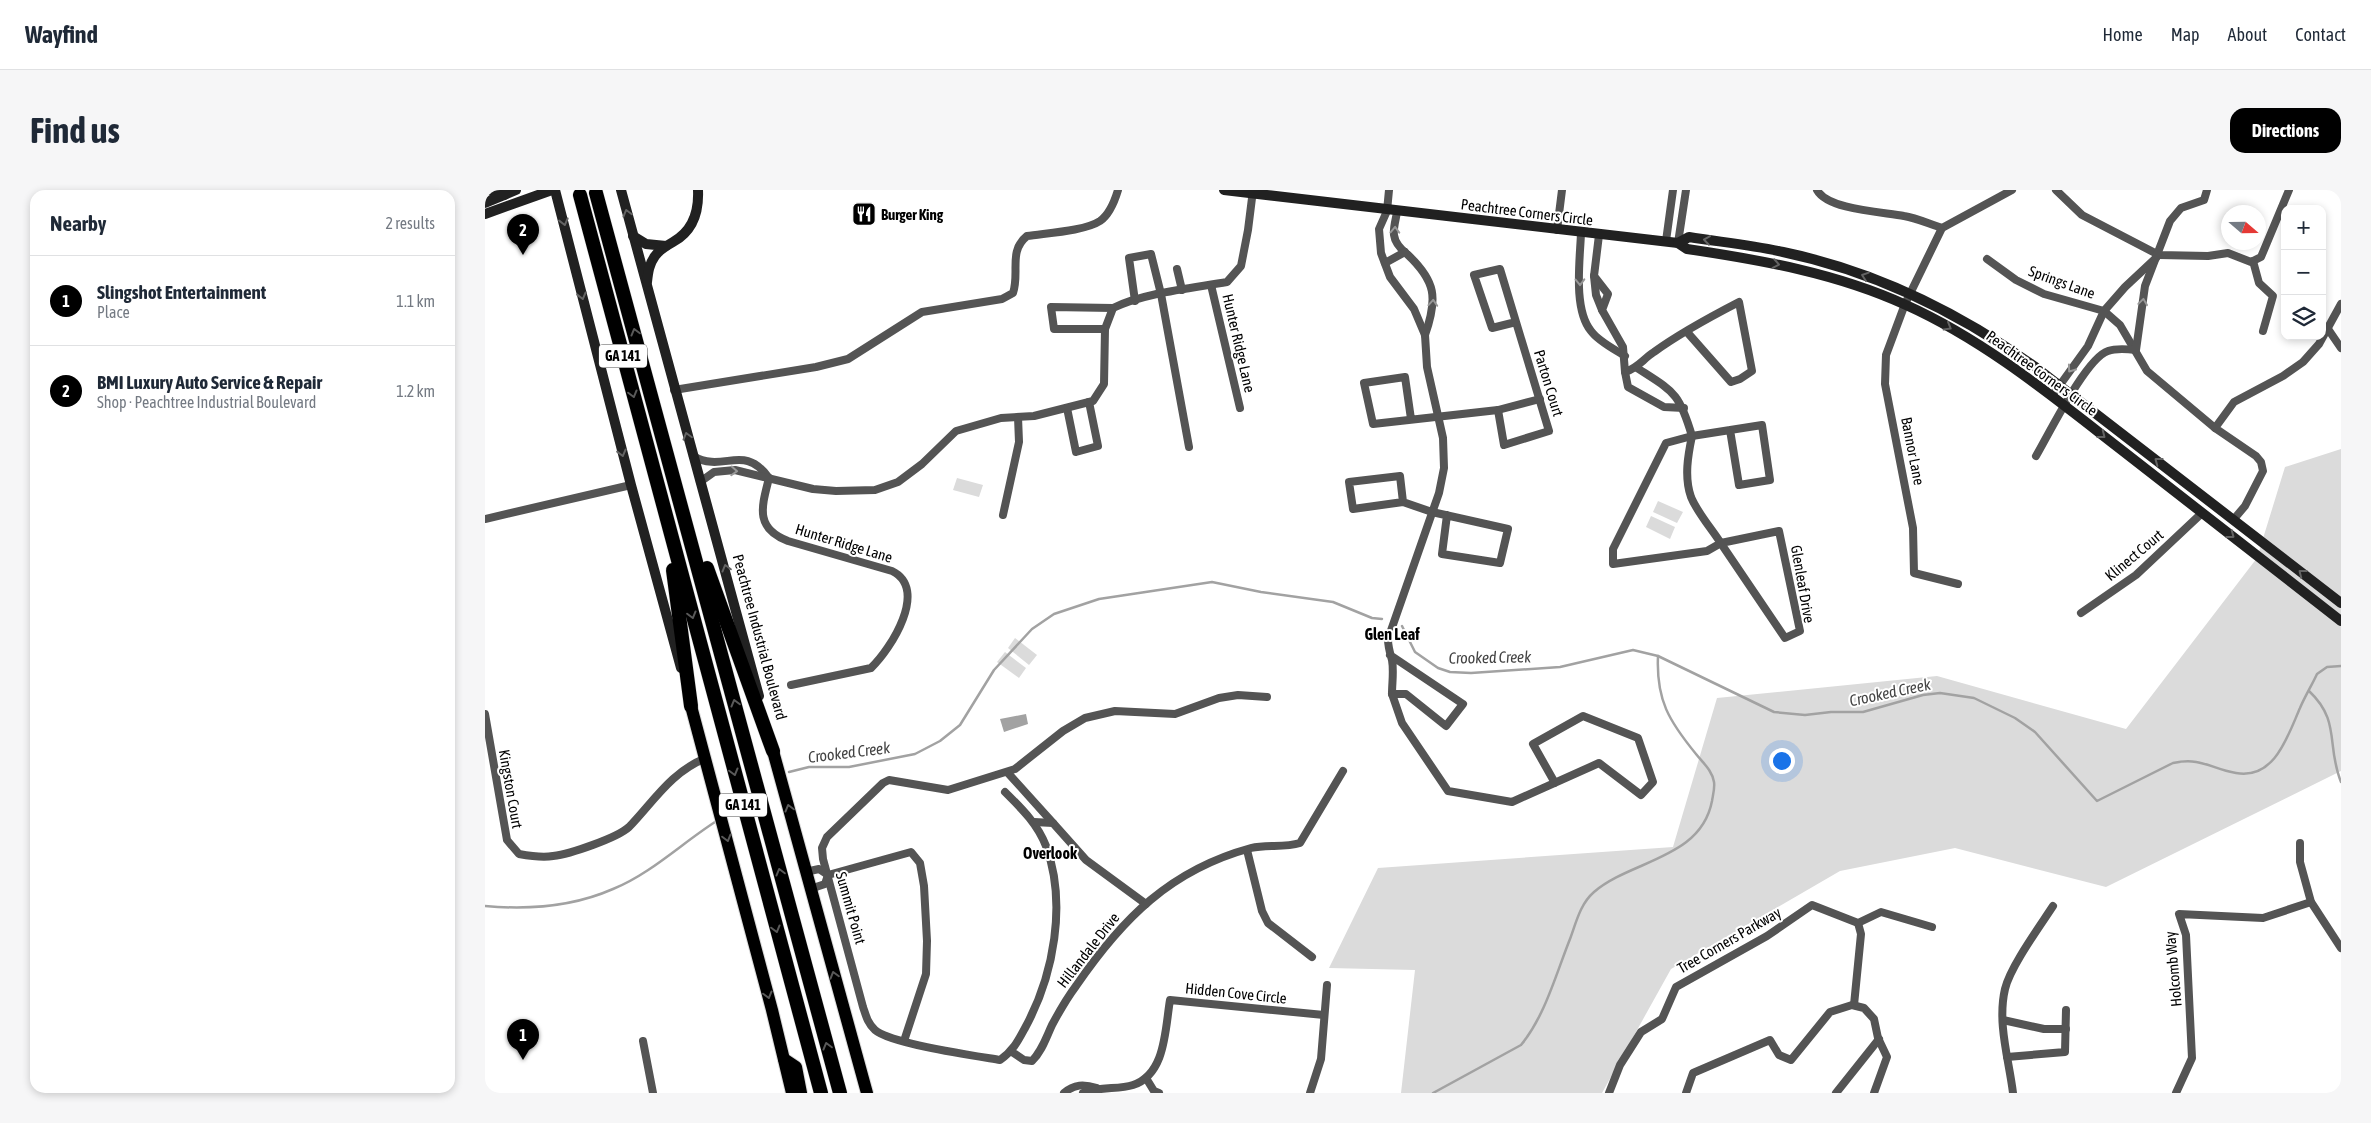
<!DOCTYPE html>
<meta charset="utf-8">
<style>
:root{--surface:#fff;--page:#f6f6f7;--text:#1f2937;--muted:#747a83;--line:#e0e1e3;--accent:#000}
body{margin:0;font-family:"Asap Condensed",sans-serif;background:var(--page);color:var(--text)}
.controls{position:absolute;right:15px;top:15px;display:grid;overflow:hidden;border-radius:10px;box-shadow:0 2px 8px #0003}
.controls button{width:45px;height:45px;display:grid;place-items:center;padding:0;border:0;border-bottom:1px solid var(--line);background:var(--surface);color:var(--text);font:25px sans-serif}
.compass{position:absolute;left:1736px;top:15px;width:45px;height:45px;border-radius:50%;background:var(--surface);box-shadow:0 2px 8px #0003;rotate:110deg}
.you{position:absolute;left:1296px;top:570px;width:18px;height:18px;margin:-12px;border:4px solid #fff;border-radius:50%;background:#1a73e8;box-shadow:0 0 0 8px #1a73e833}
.badge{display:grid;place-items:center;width:32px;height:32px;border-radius:50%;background:var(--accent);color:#fff;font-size:16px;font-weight:700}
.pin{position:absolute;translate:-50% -41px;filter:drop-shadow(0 1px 2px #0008)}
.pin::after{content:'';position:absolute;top:26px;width:18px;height:15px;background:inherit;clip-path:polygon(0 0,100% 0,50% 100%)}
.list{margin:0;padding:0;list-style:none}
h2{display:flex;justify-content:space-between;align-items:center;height:65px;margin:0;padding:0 20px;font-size:21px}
h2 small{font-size:16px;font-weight:400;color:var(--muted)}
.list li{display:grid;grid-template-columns:32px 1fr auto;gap:15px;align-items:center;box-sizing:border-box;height:90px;padding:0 20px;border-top:1px solid var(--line)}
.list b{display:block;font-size:19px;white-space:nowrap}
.list p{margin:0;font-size:16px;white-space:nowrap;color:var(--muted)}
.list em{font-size:16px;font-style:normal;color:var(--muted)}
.icon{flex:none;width:28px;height:28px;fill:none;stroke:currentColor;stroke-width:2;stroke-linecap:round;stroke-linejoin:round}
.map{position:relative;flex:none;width:1856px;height:903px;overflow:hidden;border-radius:15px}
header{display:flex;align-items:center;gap:30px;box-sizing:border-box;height:70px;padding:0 25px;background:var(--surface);border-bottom:1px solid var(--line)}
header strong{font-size:24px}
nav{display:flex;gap:28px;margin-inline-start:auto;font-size:18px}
.intro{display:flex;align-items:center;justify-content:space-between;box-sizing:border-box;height:120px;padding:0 30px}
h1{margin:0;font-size:35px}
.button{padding:12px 22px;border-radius:15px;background:var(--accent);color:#fff;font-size:18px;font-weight:700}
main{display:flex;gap:30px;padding:0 30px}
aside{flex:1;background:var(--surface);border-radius:15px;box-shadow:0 2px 8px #0003}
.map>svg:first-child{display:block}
.green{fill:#dbdbdb}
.water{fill:#a2a2a2}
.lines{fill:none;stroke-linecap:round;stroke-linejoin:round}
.stream{stroke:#a2a2a2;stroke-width:2.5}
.primary-casing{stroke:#dbdbdb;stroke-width:14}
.highway-casing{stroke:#dbdbdb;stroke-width:15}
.street{stroke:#545454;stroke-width:8}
.secondary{stroke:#212121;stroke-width:10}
.primary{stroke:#000;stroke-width:12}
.highway{stroke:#000;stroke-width:14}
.oneway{stroke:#646464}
.oneway2{stroke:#989898}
.oneway3{stroke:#595959}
.labels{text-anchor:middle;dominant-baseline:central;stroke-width:4;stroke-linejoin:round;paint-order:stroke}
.shield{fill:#fff;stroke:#4c4c4c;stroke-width:1}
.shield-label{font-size:14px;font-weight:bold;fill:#000}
.street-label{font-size:15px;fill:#000;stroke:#fff}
.poi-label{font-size:15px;font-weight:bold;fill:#000;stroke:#fff;text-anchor:start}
.neighbourhood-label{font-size:16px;font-weight:bold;fill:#000;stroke:#fff}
.water-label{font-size:16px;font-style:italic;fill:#434343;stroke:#fff}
</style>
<header>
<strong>Wayfind</strong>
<nav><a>Home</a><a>Map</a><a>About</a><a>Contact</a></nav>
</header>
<div class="intro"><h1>Find us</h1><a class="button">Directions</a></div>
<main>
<aside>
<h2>Nearby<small>2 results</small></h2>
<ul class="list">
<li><span class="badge">1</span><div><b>Slingshot Entertainment</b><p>Place</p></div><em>1.1 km</em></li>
<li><span class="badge">2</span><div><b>BMI Luxury Auto Service &amp; Repair</b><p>Shop · Peachtree Industrial Boulevard</p></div><em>1.2 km</em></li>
</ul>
</aside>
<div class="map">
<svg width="1856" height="903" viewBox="0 0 1856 903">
<rect width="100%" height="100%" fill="#fff"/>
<g class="green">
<polygon points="1856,259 1856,581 1621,697 1470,658 1355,681 1186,779 1117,903 916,903 930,780 844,778 893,678 1188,657 1232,508 1452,486 1641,539 1772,368 1800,277"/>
<polygon points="472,288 498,295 494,307 468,300"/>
<polygon points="1173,311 1198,322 1192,333 1168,322"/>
<polygon points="1166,326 1190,337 1185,349 1161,337"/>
<polygon points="530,448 552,465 544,475 523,458"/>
<polygon points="520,462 541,478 534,488 512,472"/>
</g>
<polygon class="water" points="541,524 543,534 519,542 515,529"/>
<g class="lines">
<g class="stream">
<path d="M917 436 930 462 953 478 965 482 986 483 1075 477 1148 460 1173 466 1289 522 1320 525 1346 522H1378L1438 505 1455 503 1489 508 1530 528 1550 542 1612 611 1688 573C1717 567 1726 579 1751 583 1790 590 1803 545 1815 518 1820 506 1827 495 1832 484L1842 477 1856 476"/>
<path d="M1824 501C1856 531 1841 555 1856 592"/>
<polyline points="304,582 324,577 364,577 430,564 455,551 475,535 509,480 547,439 569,424 614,409 727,392 776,402 848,412 887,428 897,429"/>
<path d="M0 716C44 720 87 717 128 699 165 684 196 654 230 632"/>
<path d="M948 903 1036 855C1060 826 1071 784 1085 749 1091 733 1095 714 1109 702 1146 670 1216 669 1227 611 1228 605 1230 598 1229 592 1227 580 1218 573 1211 564 1184 531 1171 510 1173 466"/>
</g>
<g class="primary-casing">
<g id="primary">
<polyline points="206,516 287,820 307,903"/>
<polyline points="288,561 382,903"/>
<polyline points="299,869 311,877 316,903"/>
</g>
</g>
<g class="highway-casing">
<g id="highway">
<polyline points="111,3 355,903"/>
<polyline points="95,5 336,903"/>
<polyline points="222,378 288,561"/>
<polyline points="188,380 206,516"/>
</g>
</g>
<g class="street">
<path d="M904 0 902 21 894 39 896 63 905 87 929 119 940 145 942 177 958 248 959 278 954 303 903 449C903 457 905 463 907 470 909 481 907 493 907 504H921L961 536 978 514 905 465"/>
<path d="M1332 0C1343 20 1398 22 1419 26 1432 28 1444 34 1457 38"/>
<polyline points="1571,0 1597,25 1674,65 1723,66 1743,63 1766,72 1776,67 1804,0"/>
<path d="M912 22C911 29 908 38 909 45 910 53 917 60 922 64 951 91 953 108 940 145"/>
<polyline points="1072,40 1077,0"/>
<path d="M1096 43C1095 70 1088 119 1106 141 1113 151 1129 159 1140 166"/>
<path d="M1114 45 1109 86 1123 104 1117 120 1138 157 1140 182C1153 178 1158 169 1169 162 1195 143 1225 127 1254 112L1267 181 1255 189 1246 192 1202 142"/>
<polyline points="1181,51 1188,0"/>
<polyline points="1193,53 1201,0"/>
<polyline points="1502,69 1531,90 1559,104 1619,121 1635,135 1662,181 1730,238"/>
<polyline points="1768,71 1774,93 1788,106 1778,141"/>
<polyline points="900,73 920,62"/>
<polyline points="692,79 697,100"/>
<polyline points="1109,86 1111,105 1117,120"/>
<polyline points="726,95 755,218"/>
<polyline points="650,111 644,68 666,64 676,104 704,257"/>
<polyline points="620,139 569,139 566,117 628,118"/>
<polyline points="1843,139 1856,158"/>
<path d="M1152 178C1189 202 1194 202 1207 246L1277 235 1285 290 1254 295 1245 240"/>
<polyline points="1140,182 1143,197 1179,217 1199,218"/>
<path d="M189 200 331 177 363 169 437 122 517 109 528 103C535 83 523 61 542 46 561 43 600 41 615 31 625 24 630 10 633 0"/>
<polyline points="1567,206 1603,156 1619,121 1640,97 1671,68"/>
<polyline points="582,218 591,262 613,256 604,212"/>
<polyline points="1013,220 1055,209"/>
<polyline points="926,229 920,187 879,193 888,234 1013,220 1019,255 1064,241 1015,79 989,85 1007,138 1031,132"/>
<path d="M208 266C239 284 258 252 284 288"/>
<path d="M1551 266C1564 244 1601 168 1623 161 1631 158 1642 159 1651 160L1660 96 1685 31 1696 18 1719 10 1722 0"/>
<path d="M284 288C277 316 269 338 303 351L407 381C444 399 406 459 386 478L306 495"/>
<path d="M215 292 229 282 250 280 328 299 351 301 390 300 413 292 437 274 471 241 516 228 549 226 608 211 619 194 620 139 628 118C658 103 708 98 742 92L756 76 763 40 768 0"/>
<polyline points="918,312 915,286 864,292 868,319 918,312 947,322 1023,339 1015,373 957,364 962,325"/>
<polyline points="518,325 534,252 533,227"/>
<polyline points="0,329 146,295"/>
<polyline points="1749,329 1760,316 1778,281 1776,272 1771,266 1730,238 1749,212 1798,186 1818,172 1834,154 1856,114"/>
<path d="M1236 353 1222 361 1128 374V359L1181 253 1207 246C1203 265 1199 287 1206 307 1212 322 1226 338 1235 352 1257 384 1278 416 1300 448L1315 441 1294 341 1236 353"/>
<polyline points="1473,394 1429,383 1428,338 1400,194 1401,165 1420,114 1457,38 1527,0"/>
<polyline points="1596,423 1651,385 1717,323"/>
<polyline points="907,504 917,533 963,601 1027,612 1114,573 1156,605 1168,592 1153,548 1098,526 1048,554 1070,593"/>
<path d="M0 524 22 650 34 664C45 666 57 668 68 666 85 664 132 648 144 637 169 611 186 582 221 568"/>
<polyline points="523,583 568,633"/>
<path d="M520 602C536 618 552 633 561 656 582 713 569 785 540 838 533 851 528 861 515 870 491 866 406 854 390 840 383 834 381 826 378 817L338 669 337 658 342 647 398 593 404 590 463 600 530 579 578 541 600 528 630 521 690 524 734 508 753 505 782 507"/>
<polyline points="549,632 568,633 601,670 661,714"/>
<polyline points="1815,653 1815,672 1826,712 1856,758"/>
<polyline points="762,660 777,721 783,733 827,767"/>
<polyline points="320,682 334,679 343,685"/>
<polyline points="343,685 426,662 435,673 439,696 442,751 441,784 419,851"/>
<polyline points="325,699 340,694 343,685"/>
<polyline points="1369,815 1376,744 1373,733"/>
<polyline points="1518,830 1559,839 1581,839"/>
<polyline points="158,851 168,903"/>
<path d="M527 862 539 870 547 871C557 861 561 848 567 835 574 822 582 808 591 796 637 729 685 680 766 658 782 654 799 658 815 653L858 581"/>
<polyline points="1522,867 1580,862 1581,820"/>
<polyline points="661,888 669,901 674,903"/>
<path d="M579 903C589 894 599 894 612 898"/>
<path d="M598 903C616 896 633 900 648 895 681 884 680 839 685 810L839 825"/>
<polyline points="825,903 836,869 842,795"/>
<polyline points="1124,903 1135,875 1156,842 1177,829 1191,797 1282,746 1327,715 1373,733 1396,722 1447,737"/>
<polyline points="1201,903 1208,883 1285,850 1294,865 1306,870 1345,822 1367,815 1379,818 1389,829 1393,848 1402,867 1389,903"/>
<polyline points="1351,903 1394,849"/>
<path d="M1528 903C1524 870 1512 833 1520 799 1525 777 1555 736 1568 716"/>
<polyline points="1691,903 1707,868 1701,745 1694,724 1778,728 1826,712"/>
</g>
<g class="secondary">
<polyline points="3,0 19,5"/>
<polyline points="70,0 146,295 196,478"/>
<polyline points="136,0 274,506"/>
<path d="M739 0 1193 53 1202 59C1276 70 1351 83 1421 115 1499 150 1567 206 1634 258 1708 316 1782 373 1856 431"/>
<polyline points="0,13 31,0"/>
<polyline points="0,24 67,0"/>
<polyline points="148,46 161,54 181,56"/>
<path d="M1193 53 1204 47C1235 52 1267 55 1298 62 1390 81 1473 122 1549 176L1856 413"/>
<path d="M162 92C163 83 164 74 170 66 174 60 181 56 188 52 208 41 214 22 213 0"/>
</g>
<use href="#primary" class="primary"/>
<use href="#highway" class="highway"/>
</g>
<defs><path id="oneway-chevron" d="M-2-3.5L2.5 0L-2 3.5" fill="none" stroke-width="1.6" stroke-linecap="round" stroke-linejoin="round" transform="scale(1.25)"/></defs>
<g class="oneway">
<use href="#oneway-chevron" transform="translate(142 23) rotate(-105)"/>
<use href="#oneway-chevron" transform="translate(79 32) rotate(76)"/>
<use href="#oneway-chevron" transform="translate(1222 50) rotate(-172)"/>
<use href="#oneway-chevron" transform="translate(1291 74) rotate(11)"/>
<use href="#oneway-chevron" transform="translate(1380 86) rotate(-161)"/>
<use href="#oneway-chevron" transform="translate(97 106) rotate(76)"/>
<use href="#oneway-chevron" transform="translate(1463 137) rotate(30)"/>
<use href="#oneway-chevron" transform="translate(1617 245) rotate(38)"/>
<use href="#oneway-chevron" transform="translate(202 246) rotate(-106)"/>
<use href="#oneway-chevron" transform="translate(137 263) rotate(76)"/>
<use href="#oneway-chevron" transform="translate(1673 271) rotate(-143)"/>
<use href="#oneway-chevron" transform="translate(1746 345) rotate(37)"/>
<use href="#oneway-chevron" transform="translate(241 378) rotate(-105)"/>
<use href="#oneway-chevron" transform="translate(1817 383) rotate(-142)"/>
</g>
<g class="oneway2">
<use href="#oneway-chevron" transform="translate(910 40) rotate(-88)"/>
<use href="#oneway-chevron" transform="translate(1095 92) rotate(89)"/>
<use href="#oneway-chevron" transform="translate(1658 112) rotate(-82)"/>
<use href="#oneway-chevron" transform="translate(948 113) rotate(-86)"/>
<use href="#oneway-chevron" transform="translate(1586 179) rotate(126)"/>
<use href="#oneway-chevron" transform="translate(249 281) rotate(3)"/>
</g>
<g class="oneway3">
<use href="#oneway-chevron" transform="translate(150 142) rotate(-105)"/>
<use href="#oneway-chevron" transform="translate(148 204) rotate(75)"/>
<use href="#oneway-chevron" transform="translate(207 425) rotate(75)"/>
<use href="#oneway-chevron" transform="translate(250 513) rotate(-105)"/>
<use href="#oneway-chevron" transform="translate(249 582) rotate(75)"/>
<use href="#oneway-chevron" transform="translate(304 618) rotate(-105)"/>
<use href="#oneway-chevron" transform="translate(242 648) rotate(75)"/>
<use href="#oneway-chevron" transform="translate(295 682) rotate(-105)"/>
<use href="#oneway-chevron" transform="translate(291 739) rotate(75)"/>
<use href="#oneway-chevron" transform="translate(349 785) rotate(-106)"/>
<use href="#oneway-chevron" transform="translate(283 805) rotate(75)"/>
<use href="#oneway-chevron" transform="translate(342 856) rotate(-105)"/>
</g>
<defs>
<g id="restaurant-square" transform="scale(1.25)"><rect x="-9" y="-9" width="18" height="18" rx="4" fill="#000" stroke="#fff"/><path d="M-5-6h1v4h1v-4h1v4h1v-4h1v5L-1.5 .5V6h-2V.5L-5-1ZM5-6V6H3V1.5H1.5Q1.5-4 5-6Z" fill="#fff"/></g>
</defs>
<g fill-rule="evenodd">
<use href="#restaurant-square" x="379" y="24"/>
</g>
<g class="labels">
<g class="shield">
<rect x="114" y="154.5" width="48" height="23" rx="4"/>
<rect x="234" y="603.5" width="48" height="23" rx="4"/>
</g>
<g class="shield-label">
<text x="138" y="166">GA 141</text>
<text x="258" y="615">GA 141</text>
</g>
<g class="street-label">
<text transform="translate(1042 22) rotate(7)">Peachtree Corners Circle</text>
<text transform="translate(1577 92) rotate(20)">Springs Lane</text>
<text transform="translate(754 153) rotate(77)">Hunter Ridge Lane</text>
<text transform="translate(1557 183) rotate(36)">Peachtree Corners Circle</text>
<text transform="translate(1064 193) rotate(73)">Parton Court</text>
<text transform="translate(1428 261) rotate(79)">Bannor Lane</text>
<text transform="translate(359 353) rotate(17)">Hunter Ridge Lane</text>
<text transform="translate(1649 365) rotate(-40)">Klinect Court</text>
<text transform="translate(1318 394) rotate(80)">Glenleaf Drive</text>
<text transform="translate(275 447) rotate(75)">Peachtree Industrial Boulevard</text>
<text transform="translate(26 599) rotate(80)">Kingston Court</text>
<text transform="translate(366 718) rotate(74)">Summit Point</text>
<text transform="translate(1244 750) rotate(-30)">Tree Corners Parkway</text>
<text transform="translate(603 760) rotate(-52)">Hillandale Drive</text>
<text transform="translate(1688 779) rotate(-95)">Holcomb Way</text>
<text transform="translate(751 803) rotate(6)">Hidden Cove Circle</text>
</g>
<g class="poi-label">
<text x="396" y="24">Burger King</text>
</g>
<g class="neighbourhood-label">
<text x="907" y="444">Glen Leaf</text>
<text x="565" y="663">Overlook</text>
</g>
<g class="water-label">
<text transform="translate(1005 467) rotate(-1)">Crooked Creek</text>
<text transform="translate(1405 502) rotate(-12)">Crooked Creek</text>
<text transform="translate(364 562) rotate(-7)">Crooked Creek</text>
</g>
</g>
</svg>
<div class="controls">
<button>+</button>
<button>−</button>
<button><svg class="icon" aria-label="layers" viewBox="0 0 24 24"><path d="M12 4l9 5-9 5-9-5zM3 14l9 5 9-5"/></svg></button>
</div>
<svg class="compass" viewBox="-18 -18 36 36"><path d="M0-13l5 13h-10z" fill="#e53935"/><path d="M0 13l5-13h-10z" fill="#747a83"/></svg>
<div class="you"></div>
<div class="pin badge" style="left:38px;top:870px">1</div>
<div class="pin badge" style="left:38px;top:65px">2</div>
</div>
</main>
